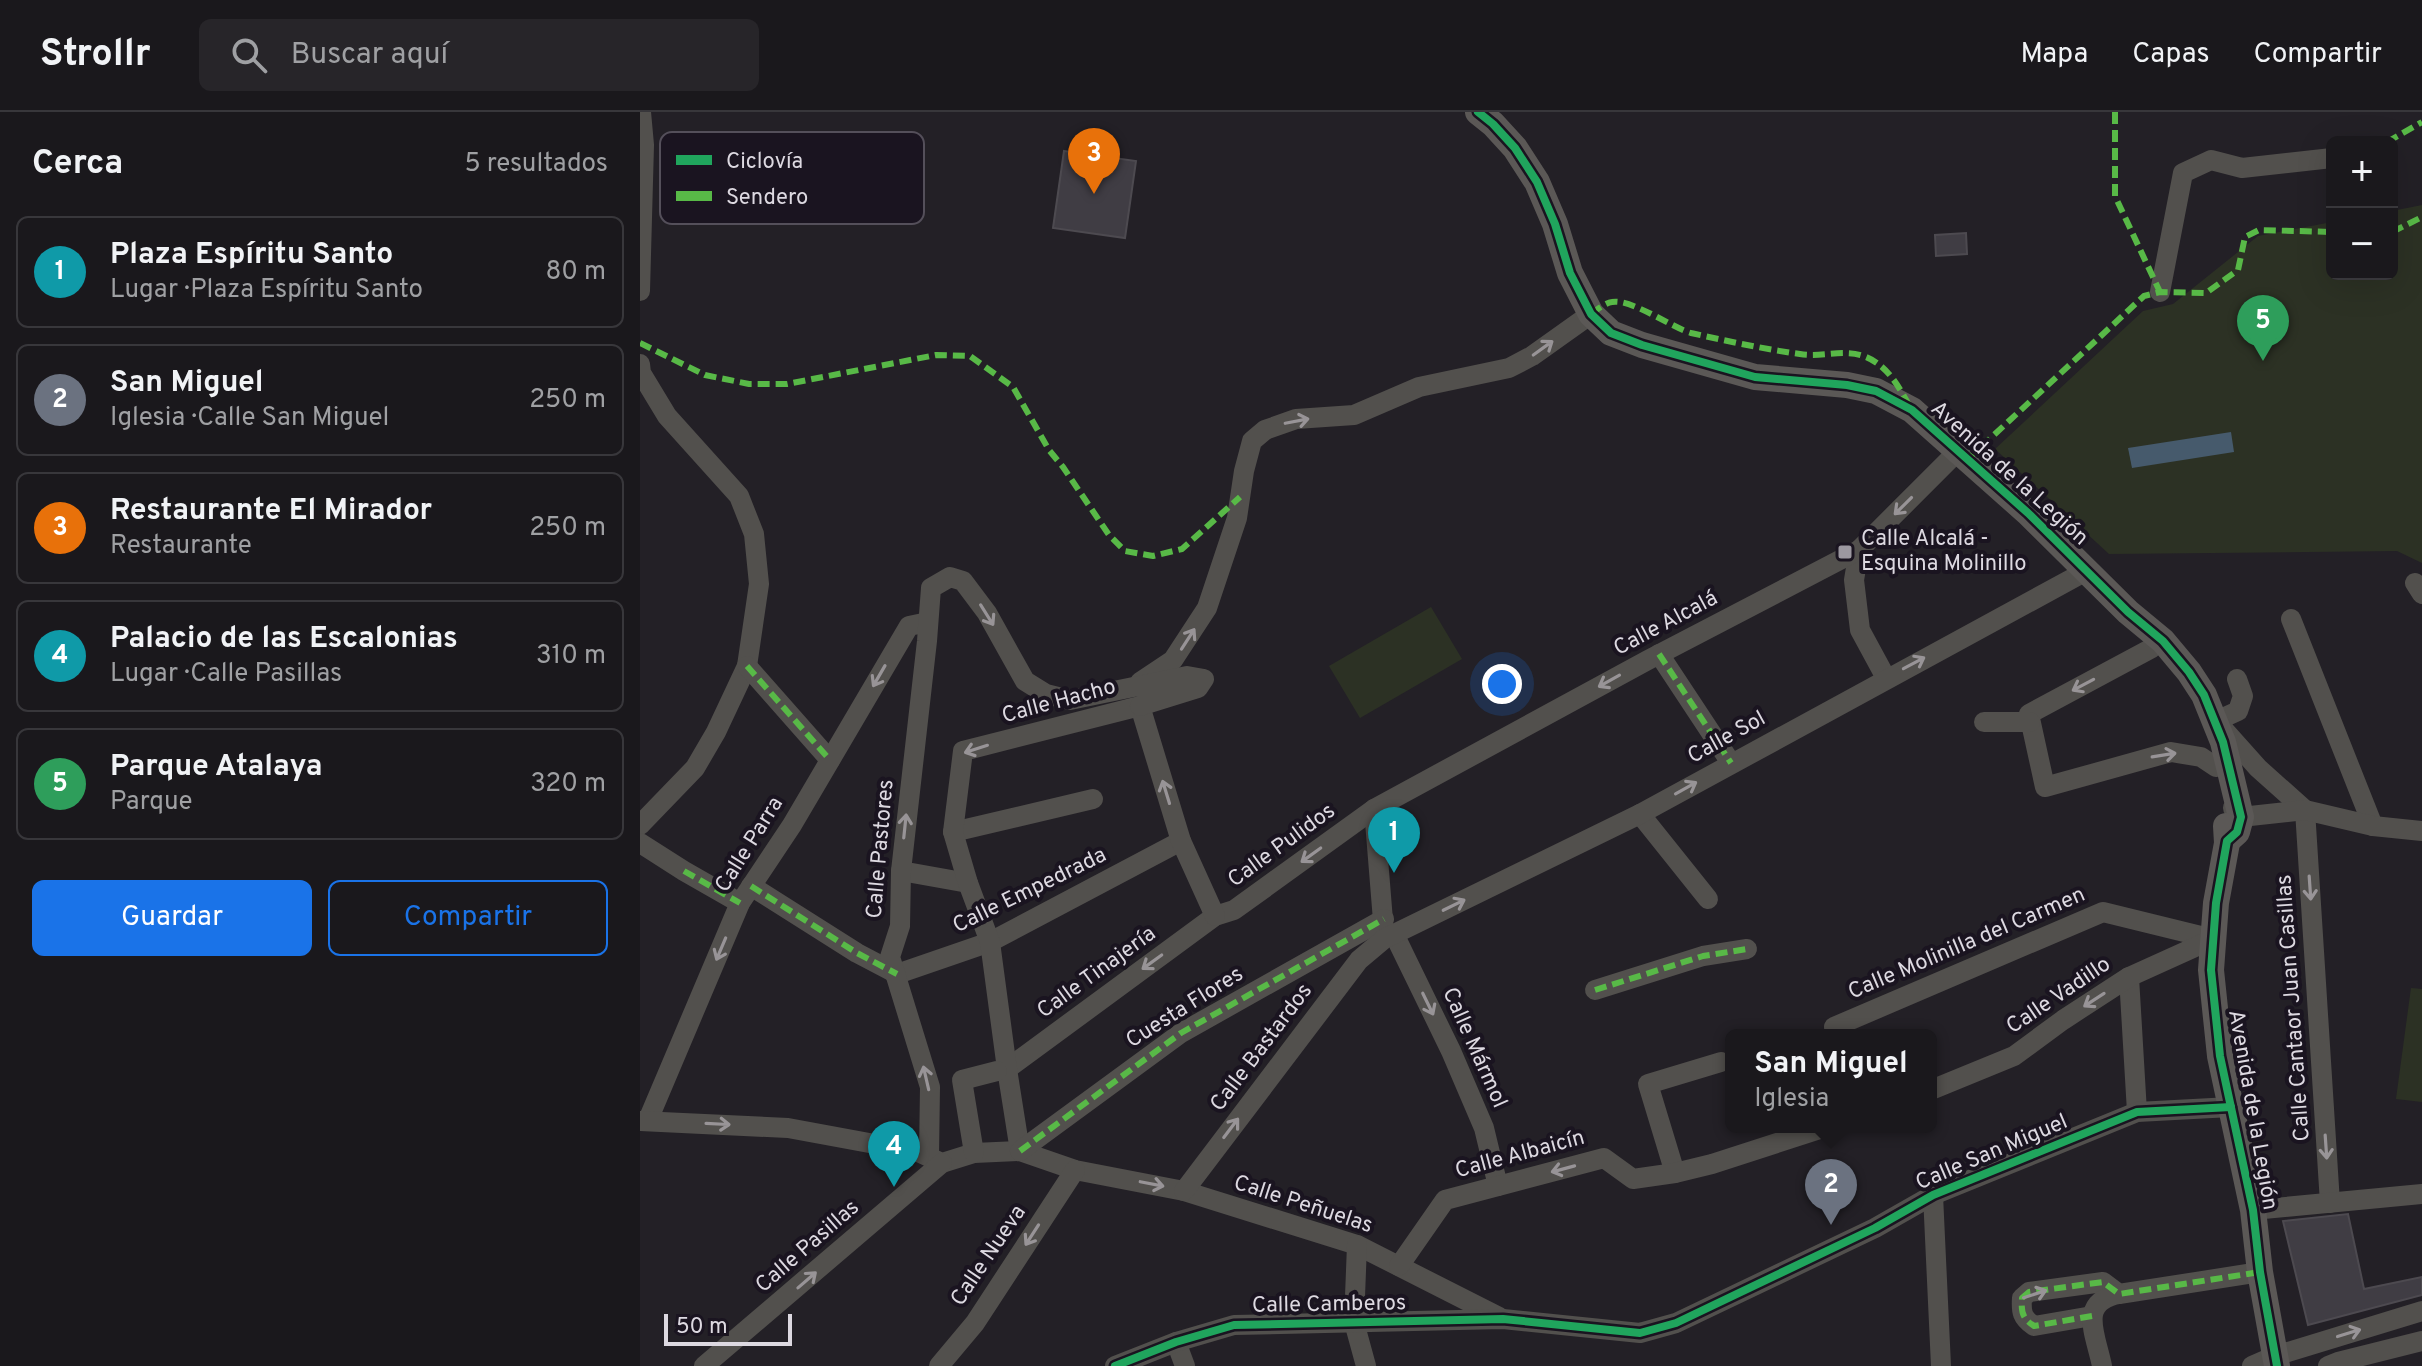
<!DOCTYPE html>
<html lang="es">
<meta charset="utf-8">
<style>
:root{--surface:#1a181c;--page:#272529;--text:#f1f3f6;--muted:#9fa0a3;--line:#38373b;--accent:#1a73e8}
body{margin:0;font-family:Overpass,sans-serif;background:var(--page);color:var(--text)}
.controls{position:absolute;right:24px;top:24px;display:grid;overflow:hidden;border-radius:12px;box-shadow:0 8px 32px #0002}
.controls button{width:72px;height:72px;display:grid;place-items:center;padding:0;border:0;border-bottom:2px solid var(--line);background:var(--surface);color:var(--text);font:40px sans-serif}
.scale{position:absolute;left:24px;bottom:20px;width:128px;box-sizing:border-box;padding-left:8px;border:4px solid #ddd9e1;border-top:0;font-size:22px;line-height:28px;white-space:nowrap;color:#ddd9e1;-webkit-text-stroke:6px #1a1420;paint-order:stroke}
.you{position:absolute;left:862px;top:572px;width:28px;height:28px;margin:-20px;border:6px solid #fff;border-radius:50%;background:#1a73e8;box-shadow:0 0 0 12px #1a73e833}
.badge{display:grid;place-items:center;width:52px;height:52px;border-radius:50%;background:var(--accent);color:#fff;font-size:26px;font-weight:700}
.pin{position:absolute;translate:-50% -66px;filter:drop-shadow(0 2px 4px #0008)}
.pin::after{content:'';position:absolute;top:42px;width:28px;height:24px;background:inherit;clip-path:polygon(0 0,100% 0,50% 100%)}
.popup{position:absolute;left:1085px;top:917px;width:212px;height:104px;box-sizing:border-box;display:grid;place-content:center;border-radius:12px;background:var(--surface);filter:drop-shadow(0 2px 6px #0005);font-size:26px;white-space:nowrap;color:var(--muted)}
.popup b{font-size:30px;color:var(--text)}
.popup::after{content:'';position:absolute;left:50%;top:100%;margin-left:-16px;border:16px solid transparent;border-top-color:var(--surface)}
.list{margin:0;padding:0;list-style:none}
h2{display:flex;justify-content:space-between;align-items:center;height:104px;margin:0;padding:0 32px;font-size:34px}
h2 small{font-size:26px;font-weight:400;color:var(--muted)}
.list li{display:grid;grid-template-columns:52px 1fr auto;gap:24px;align-items:center;box-sizing:border-box;height:112px;margin:0 16px 16px;padding:0 16px;border:2px solid var(--line);border-radius:12px}
.list b{display:block;font-size:30px;white-space:nowrap}
.list p{margin:0;font-size:26px;white-space:nowrap;color:var(--muted)}
.list em{font-size:26px;font-style:normal;color:var(--muted)}
.actions{display:flex;gap:16px;padding:24px 32px}
.actions a{flex:1;padding:18px 0;border:2px solid var(--accent);border-radius:12px;text-align:center;font-size:28px;color:var(--accent)}
.actions .main{background:var(--accent);color:#fff}
.icon{flex:none;width:44px;height:44px;fill:none;stroke:currentColor;stroke-width:2;stroke-linecap:round;stroke-linejoin:round}
.map{position:relative;flex:none;width:1782px;height:1254px;overflow:hidden}
header{display:flex;align-items:center;gap:48px;box-sizing:border-box;height:112px;padding:0 40px;background:var(--surface);border-bottom:2px solid var(--line)}
header strong{font-size:38px}
nav{display:flex;gap:44px;margin-inline-start:auto;font-size:28px}
.search{width:560px;height:72px;background:var(--page);display:flex;align-items:center;gap:20px;box-sizing:border-box;padding:0 28px;border-radius:12px;color:var(--muted);font-size:30px}
main{display:flex}
aside{flex:1;background:var(--surface)}
.map>svg:first-child{display:block}
.green{fill:#2c3124}
.water{fill:#465a6c}
.building{fill:#403d44;stroke:#4d4a50;stroke-width:2}
.lines{fill:none;stroke-linecap:round;stroke-linejoin:round}
.minor{stroke:#52504d;stroke-width:20}
.major{stroke:#5b5856;stroke-width:26}
.quiet{stroke:#58b947;stroke-width:6;stroke-dasharray:12 6;stroke-linecap:butt}
.cycleway-casing{stroke:#1a1420;stroke-width:13}
.cycleway{stroke:#20a55d;stroke-width:8}
.oneway{stroke:#989497}
.poi-dot{fill:#9c98a0;stroke:#1a1420;stroke-width:3}
.labels{text-anchor:middle;dominant-baseline:central;stroke-width:8;stroke-linejoin:round;paint-order:stroke}
.street-label{font-size:22px;fill:#ddd9e1;stroke:#1a1420}
.poi-label{font-size:22px;fill:#ddd9e1;stroke:#1a1420;text-anchor:start}
.key{fill:#1a1420;stroke:#544f5a;stroke-width:2}
.key-label{font-size:22px;fill:#ddd9e1}
</style>
<header>
<strong>Strollr</strong>
<div class="search"><svg class="icon" aria-label="search" viewBox="0 0 24 24"><circle cx="10" cy="10" r="6"/><path d="M15 15l6 6"/></svg>Buscar aquí</div>
<nav><a>Mapa</a><a>Capas</a><a>Compartir</a></nav>
</header>
<main>
<aside>
<h2>Cerca<small>5 resultados</small></h2>
<ul class="list">
<li><span class="badge" style="background:#0f9aa8">1</span><div><b>Plaza Espíritu Santo</b><p>Lugar · Plaza Espíritu Santo</p></div><em>80 m</em></li>
<li><span class="badge" style="background:#6b7280">2</span><div><b>San Miguel</b><p>Iglesia · Calle San Miguel</p></div><em>250 m</em></li>
<li><span class="badge" style="background:#e8710a">3</span><div><b>Restaurante El Mirador</b><p>Restaurante</p></div><em>250 m</em></li>
<li><span class="badge" style="background:#0f9aa8">4</span><div><b>Palacio de las Escalonias</b><p>Lugar · Calle Pasillas</p></div><em>310 m</em></li>
<li><span class="badge" style="background:#2e9e5b">5</span><div><b>Parque Atalaya</b><p>Parque</p></div><em>320 m</em></li>
</ul>
<div class="actions"><a class="main">Guardar</a><a>Compartir</a></div>
</aside>
<div class="map">
<svg width="1782" height="1254" viewBox="0 0 1782 1254">
<rect width="100%" height="100%" fill="#232026"/>
<g class="green">
<polygon points="1782,93 1782,451 1757,439 1469,442 1355,337 1503,199 1533,192 1618,124 1692,110 1692,162 1752,162 1752,99"/>
<polygon points="791,495 822,547 720,606 689,554"/>
<polygon points="1771,876 1782,877 1782,990 1756,987"/>
</g>
<polygon class="water" points="1591,320 1594,340 1492,356 1488,336"/>
<g class="building">
<polygon points="424,39 496,49 485,126 413,116"/>
<polygon points="1326,121 1327,142 1296,144 1295,123"/>
<polygon points="1708,1102 1724,1177 1782,1165 1782,1183 1668,1213 1643,1109"/>
</g>
<g class="lines">
<g class="minor">
<polyline points="0,179 4,33 1,0"/>
<polyline points="1520,180 1543,61 1571,48 1602,56 1692,46"/>
<polyline points="0,252 1,261 27,304 99,384 114,422 119,472 107,554 76,620 55,656 0,713"/>
<polyline points="1219,438 1214,468 1220,518 1246,566"/>
<polyline points="1775,471 1782,482"/>
<polyline points="1651,507 1733,714"/>
<polyline points="1512,536 1389,602 1405,675 1531,640 1561,645 1576,655"/>
<polyline points="1019,542 1091,651"/>
<polyline points="107,554 190,648"/>
<polyline points="1597,567 1603,584 1598,599 1576,609 1618,656 1665,698 1690,1091"/>
<polyline points="500,570 533,548 567,496 597,406 604,359 612,329 625,318 656,307 714,303 779,275 869,256 892,244 951,202"/>
<polyline points="1344,610 1390,610"/>
<polyline points="1593,696 1601,705 1665,698 1733,714 1782,719"/>
<polyline points="734,697 744,821"/>
<polyline points="1000,702 1068,787"/>
<polyline points="313,720 453,687"/>
<polyline points="0,731 44,759 100,791"/>
<polyline points="261,759 328,771"/>
<polyline points="111,774 217,841 257,862 350,830 541,729"/>
<polyline points="754,822 811,939 844,1016 858,1074"/>
<polyline points="1489,865 1497,1000"/>
<polyline points="955,878 1063,844 1107,837"/>
<polyline points="1194,915 1463,800 1573,827"/>
<polyline points="367,957 575,804 594,798 734,697 1008,548 1219,438 1318,339"/>
<polyline points="1291,978 1374,944 1423,908 1489,865 1573,827"/>
<polyline points="8,1008 100,791 152,713 269,514 288,510"/>
<polyline points="0,1009 148,1016 278,1040 302,1051 334,1041 380,1039 435,1058 544,1079 717,1133 859,1205"/>
<polyline points="380,1039 367,957 350,830 328,771 313,720 323,639 500,594 541,729 575,804"/>
<polyline points="380,1039 541,921 744,807"/>
<polyline points="334,1041 322,968 357,959"/>
<polyline points="289,1044 290,975 250,845 260,814 261,759 287,529 291,476 310,465 323,469 347,501 385,569 406,582 430,588 547,564 564,567 558,576 500,594"/>
<polyline points="1035,1061 1008,972 1081,950"/>
<polyline points="544,1079 719,848 744,827 1000,702 1448,458"/>
<polyline points="1293,1083 1301,1254"/>
<polyline points="1613,1098 1782,1082"/>
<polyline points="717,1133 714,1210 726,1254"/>
<polyline points="759,1154 805,1088 964,1046 993,1067 1035,1061 1072,1052 1186,1015"/>
<path d="M1452 1204 1394 1214C1382 1206 1381 1200 1382 1186L1389 1180 1463 1170 1479 1182 1620 1160"/>
<polyline points="536,1230 545,1254"/>
<polyline points="64,1254 302,1051"/>
<polyline points="299,1254 335,1211 435,1058"/>
<polyline points="475,1254 536,1230 594,1213 863,1207 1000,1221 1036,1211 1235,1116 1293,1083 1497,1000 1591,995"/>
<path d="M1462 1254C1456 1223 1437 1190 1479 1182"/>
<polyline points="1612,1254 1635,1244 1782,1199"/>
<polyline points="1688,1254 1698,1250 1782,1229"/>
</g>
<g class="major">
<polyline points="838,0 853,12 875,36 897,70 915,112 930,161 951,202 971,221 1002,233 1115,265 1207,273 1236,279 1272,298 1388,401 1488,500 1523,529 1549,560 1564,583 1583,630 1601,705 1597,720 1587,729"/>
<polyline points="1586,714 1587,731 1576,791 1571,858 1580,944 1613,1098 1620,1160 1637,1254"/>
</g>
<g class="quiet">
<polyline points="1475,0 1475,84 1520,180"/>
<polyline points="1747,30 1782,10"/>
<polyline points="1752,120 1782,105"/>
<path d="M951 202C957 198 965 191 972 190 990 186 1033 216 1051 221 1087 229 1123 237 1160 242 1182 246 1205 236 1226 245 1248 254 1259 275 1270 295"/>
<polyline points="0,231 65,263 109,272 147,272 296,243 330,244 373,275 409,338 423,355 469,423 485,439 513,444 542,437 600,385"/>
<polyline points="1328,347 1504,184 1520,180 1566,181 1598,158 1605,125 1619,118 1692,120"/>
<polyline points="1019,542 1091,651"/>
<polyline points="107,554 190,648"/>
<polyline points="44,759 100,791"/>
<polyline points="111,774 217,841 257,862"/>
<polyline points="955,878 1063,844 1107,837"/>
<polyline points="380,1039 541,921 744,807"/>
<path d="M1452 1204 1394 1214C1382 1206 1381 1200 1382 1186L1389 1180 1463 1170 1479 1182 1620 1160"/>
</g>
<g class="cycleway-casing">
<g id="cycleway">
<polyline points="838,0 853,12 875,36 897,70 915,112 930,161 951,202 971,221 1002,233 1115,265 1207,273 1236,279 1272,298 1388,401 1488,500 1523,529 1549,560 1564,583 1583,630 1601,705 1597,720 1587,729 1576,791 1571,858 1580,944 1613,1098 1620,1160 1637,1254"/>
<polyline points="475,1254 536,1230 594,1213 863,1207 1000,1221 1036,1211 1235,1116 1293,1083 1497,1000 1591,995"/>
</g>
</g>
<use href="#cycleway" class="cycleway"/>
</g>
<defs><path id="oneway-shaft" d="M-6 0H5M1.5-3L5.5 0L1.5 3" fill="none" stroke-width="1.6" stroke-linecap="round" stroke-linejoin="round" transform="scale(2)"/></defs>
<g class="oneway">
<use href="#oneway-shaft" transform="translate(903 236) rotate(-36)"/>
<use href="#oneway-shaft" transform="translate(657 309) rotate(-11)"/>
<use href="#oneway-shaft" transform="translate(1263 394) rotate(135)"/>
<use href="#oneway-shaft" transform="translate(347 503) rotate(58)"/>
<use href="#oneway-shaft" transform="translate(548 527) rotate(-57)"/>
<use href="#oneway-shaft" transform="translate(1274 551) rotate(-28)"/>
<use href="#oneway-shaft" transform="translate(239 564) rotate(120)"/>
<use href="#oneway-shaft" transform="translate(969 569) rotate(151)"/>
<use href="#oneway-shaft" transform="translate(1443 573) rotate(152)"/>
<use href="#oneway-shaft" transform="translate(336 637) rotate(162)"/>
<use href="#oneway-shaft" transform="translate(1524 643) rotate(-9)"/>
<use href="#oneway-shaft" transform="translate(1046 676) rotate(-29)"/>
<use href="#oneway-shaft" transform="translate(526 680) rotate(-107)"/>
<use href="#oneway-shaft" transform="translate(265 714) rotate(-84)"/>
<use href="#oneway-shaft" transform="translate(671 743) rotate(144)"/>
<use href="#oneway-shaft" transform="translate(1670 776) rotate(86)"/>
<use href="#oneway-shaft" transform="translate(814 793) rotate(-26)"/>
<use href="#oneway-shaft" transform="translate(81 837) rotate(113)"/>
<use href="#oneway-shaft" transform="translate(512 850) rotate(144)"/>
<use href="#oneway-shaft" transform="translate(1454 888) rotate(147)"/>
<use href="#oneway-shaft" transform="translate(788 892) rotate(64)"/>
<use href="#oneway-shaft" transform="translate(286 966) rotate(-103)"/>
<use href="#oneway-shaft" transform="translate(78 1012) rotate(3)"/>
<use href="#oneway-shaft" transform="translate(591 1016) rotate(-53)"/>
<use href="#oneway-shaft" transform="translate(1686 1035) rotate(86)"/>
<use href="#oneway-shaft" transform="translate(923 1057) rotate(165)"/>
<use href="#oneway-shaft" transform="translate(512 1072) rotate(11)"/>
<use href="#oneway-shaft" transform="translate(392 1123) rotate(123)"/>
<use href="#oneway-shaft" transform="translate(167 1168) rotate(-41)"/>
<use href="#oneway-shaft" transform="translate(1395 1182) rotate(-18)"/>
<use href="#oneway-shaft" transform="translate(1709 1221) rotate(-17)"/>
</g>
<rect class="poi-dot" x="1197" y="432" width="16" height="16" rx="4"/>
<g class="labels">
<g class="street-label">
<text transform="translate(1369 362) rotate(42)">Avenida de la Legión</text>
<text transform="translate(1026 512) rotate(-28)">Calle Alcalá</text>
<text transform="translate(419 590) rotate(-15)">Calle Hacho</text>
<text transform="translate(1087 626) rotate(-29)">Calle Sol</text>
<text transform="translate(110 733) rotate(-58)">Calle Parra</text>
<text transform="translate(642 734) rotate(-36)">Calle Pulidos</text>
<text transform="translate(241 737) rotate(-85)">Calle Pastores</text>
<text transform="translate(390 779) rotate(-26)">Calle Empedrada</text>
<text transform="translate(1327 832) rotate(-23)">Calle Molinilla del Carmen</text>
<text transform="translate(457 861) rotate(-36)">Calle Tinajería</text>
<text transform="translate(1419 884) rotate(-34)">Calle Vadillo</text>
<text transform="translate(545 896) rotate(-32)">Cuesta Flores</text>
<text transform="translate(1654 896) rotate(-94)">Calle Cantaor Juan Casillas</text>
<text transform="translate(622 936) rotate(-53)">Calle Bastardos</text>
<text transform="translate(834 936) rotate(66)">Calle Mármol</text>
<text transform="translate(1612 998) rotate(80)">Avenida de la Legión</text>
<text transform="translate(1352 1041) rotate(-23)">Calle San Miguel</text>
<text transform="translate(880 1043) rotate(-15)">Calle Albaicín</text>
<text transform="translate(663 1093) rotate(18)">Calle Peñuelas</text>
<text transform="translate(168 1135) rotate(-41)">Calle Pasillas</text>
<text transform="translate(349 1144) rotate(-56)">Calle Nueva</text>
<text transform="translate(689 1193) rotate(-1)">Calle Camberos</text>
</g>
<g class="poi-label">
<text x="1221" y="427">Calle Alcalá -<tspan x="1221" dy="25">Esquina Molinillo</tspan></text>
</g>
</g>
<rect x="20" y="20" width="264" height="92" rx="12" class="key"/>
<rect x="36" y="43" width="36" height="10" fill="#20a55d"/>
<rect x="36" y="79" width="36" height="10" fill="#58b947"/>
<g class="key-label">
<text x="86" y="56">Ciclovía</text>
<text x="86" y="92">Sendero</text>
</g>
</svg>
<div class="controls">
<button>+</button>
<button>−</button>
</div>
<div class="scale">50 m</div>
<div class="you"></div>
<div class="pin badge" style="left:754px;top:761px;background:#0f9aa8">1</div>
<div class="pin badge" style="left:1191px;top:1113px;background:#6b7280">2</div>
<div class="popup"><b>San Miguel</b>Iglesia</div>
<div class="pin badge" style="left:454px;top:82px;background:#e8710a">3</div>
<div class="pin badge" style="left:254px;top:1075px;background:#0f9aa8">4</div>
<div class="pin badge" style="left:1623px;top:249px;background:#2e9e5b">5</div>
</div>
</main>
